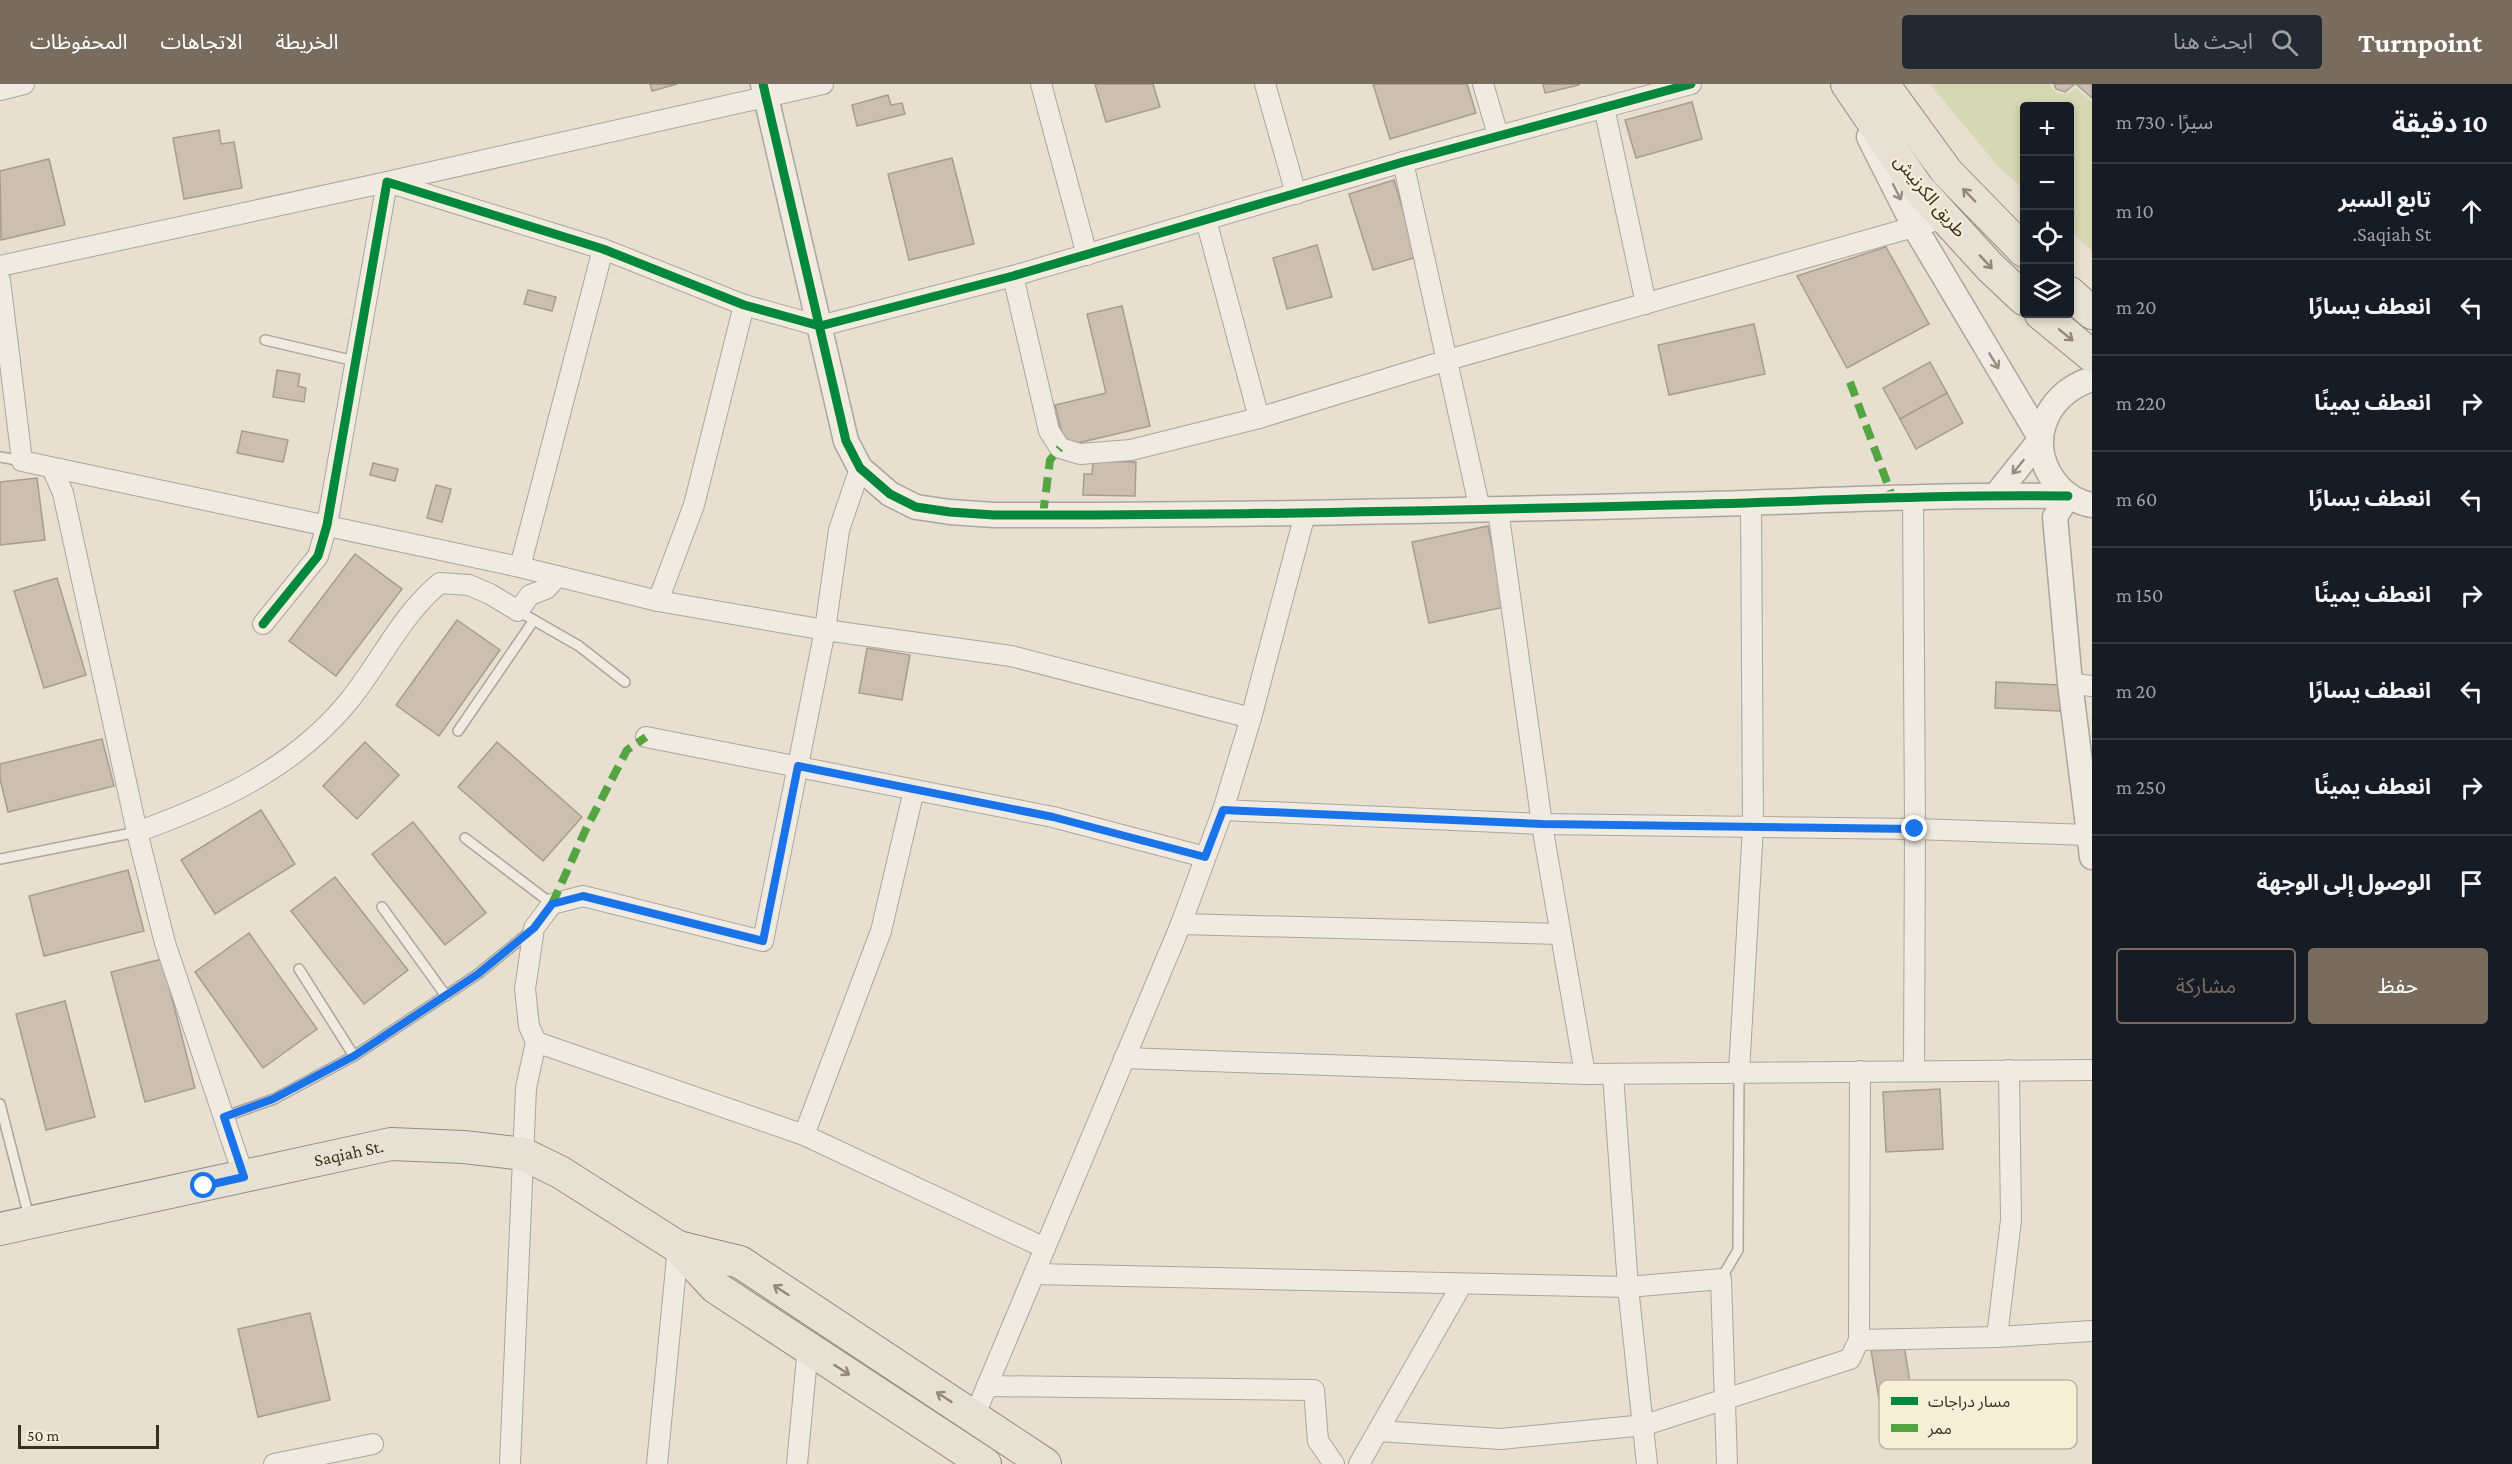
<!DOCTYPE html>
<html lang="ar">
<meta charset="utf-8">
<style>
:root{--surface:#171b24;--page:#242831;--text:#f1f3f6;--muted:#9ea1a6;--line:#363941;--accent:#786c5e}
body{margin:0;font-family:"Crimson Pro","Noto Sans Arabic",serif;background:var(--page);color:var(--text);direction:rtl}
.controls{position:absolute;right:18px;top:18px;display:grid;overflow:hidden;border-radius:6px;box-shadow:0 3px 9px #0003}
.controls button{width:54px;height:54px;display:grid;place-items:center;padding:0;border:0;border-bottom:2px solid var(--line);background:var(--surface);color:var(--text);font:30px sans-serif}
.scale{position:absolute;left:18px;bottom:15px;width:141px;box-sizing:border-box;padding-left:6px;border:3px solid #3d2e20;border-top:0;font-size:16px;line-height:21px;white-space:nowrap;color:#3d2e20;-webkit-text-stroke:4px #f7eed8;paint-order:stroke}
.stop{position:absolute;width:18px;height:18px;margin:-14px;border:4px solid #1a73e8;border-radius:50%;background:#fff}
.stop.end{background:#1a73e8;border-color:#fff;box-shadow:0 2px 6px #0008}
.list{margin:0;padding:0;list-style:none}
h2{display:flex;justify-content:space-between;align-items:center;height:78px;margin:0;padding:0 24px;font-size:26px}
h2 small{font-size:20px;font-weight:400;color:var(--muted)}
.list li{display:grid;grid-template-columns:39px 1fr auto;gap:18px;align-items:center;box-sizing:border-box;height:96px;padding:0 24px;border-top:2px solid var(--line)}
.list b{display:block;font-size:22px;white-space:nowrap}
.list p{margin:0;font-size:20px;white-space:nowrap;color:var(--muted)}
.list em{font-size:20px;font-style:normal;color:var(--muted)}
.actions{display:flex;gap:12px;padding:18px 24px}
.actions a{flex:1;padding:14px 0;border:2px solid var(--accent);border-radius:6px;text-align:center;font-size:21px;color:var(--accent)}
.actions .main{background:var(--accent);color:#fff}
.icon{flex:none;width:33px;height:33px;fill:none;stroke:currentColor;stroke-width:2;stroke-linecap:round;stroke-linejoin:round}
.map{position:relative;flex:none;width:2092px;height:1380px;overflow:hidden;direction:ltr}
header{display:flex;align-items:center;gap:36px;box-sizing:border-box;height:84px;padding:0 30px;background:var(--accent);color:#fff}
header strong{font-size:28px}
nav{display:flex;gap:33px;margin-inline-start:auto;font-size:21px}
.search{width:420px;height:54px;background:var(--page);display:flex;align-items:center;gap:15px;box-sizing:border-box;padding:0 21px;border-radius:6px;color:var(--muted);font-size:22px}
main{display:flex}
aside{flex:1;background:var(--surface)}
.map>svg:first-child{display:block}
.green{fill:#d6d7b3}
.building{fill:#cbbfb2;stroke:#a89c90;stroke-width:1.5}
.lines{fill:none;stroke-linecap:round;stroke-linejoin:round}
.service-casing{stroke:#ada599;stroke-width:12}
.minor-casing{stroke:#ada599;stroke-width:22}
.tertiary-casing{stroke:#ada599;stroke-width:27}
.primary-casing{stroke:#928b80;stroke-width:34}
.service{stroke:#efebe3;stroke-width:9}
.minor{stroke:#efebe3;stroke-width:20}
.tertiary{stroke:#efebe3;stroke-width:24}
.primary{stroke:#e6e1d4;stroke-width:32}
.quiet{stroke:#54a441;stroke-width:8;stroke-dasharray:15 8;stroke-linecap:butt}
.cycleway-casing{stroke:#f7eed8;stroke-width:13}
.cycleway{stroke:#00873e;stroke-width:9}
.oneway{stroke:#968c82}
.oneway2{stroke:#92887a}
.route{stroke:#1a73e8;stroke-width:8}
.labels{text-anchor:middle;dominant-baseline:central;stroke-width:4.5;stroke-linejoin:round;paint-order:stroke}
.street-label{font-size:18px;fill:#3d2e20;stroke:#f7eed8}
.key{fill:#f7eed8;stroke:#bfb4a1;stroke-width:1.5}
.key-label{font-size:16px;fill:#3d2e20}
</style>
<header>
<strong>Turnpoint</strong>
<div class="search"><svg class="icon" aria-label="search" viewBox="0 0 24 24"><circle cx="10" cy="10" r="6"/><path d="M15 15l6 6"/></svg>ابحث هنا</div>
<nav><a>الخريطة</a><a>الاتجاهات</a><a>المحفوظات</a></nav>
</header>
<main>
<aside>
<h2>10 دقيقة<small>سيرًا · 730 m</small></h2>
<ul class="list">
<li><svg class="icon" aria-label="ahead" viewBox="0 0 24 24"><path d="M12 20V5M6 11l6-6 6 6"/></svg><div><b>تابع السير</b><p>Saqiah St.</p></div><em>10 m</em></li>
<li><svg class="icon" aria-label="left" viewBox="0 0 24 24"><path d="M17 20v-9H6M10 6l-5 5 5 5"/></svg><div><b>انعطف يسارًا</b></div><em>20 m</em></li>
<li><svg class="icon" aria-label="right" viewBox="0 0 24 24"><path d="M7 20v-9h11M14 6l5 5-5 5"/></svg><div><b>انعطف يمينًا</b></div><em>220 m</em></li>
<li><svg class="icon" aria-label="left" viewBox="0 0 24 24"><path d="M17 20v-9H6M10 6l-5 5 5 5"/></svg><div><b>انعطف يسارًا</b></div><em>60 m</em></li>
<li><svg class="icon" aria-label="right" viewBox="0 0 24 24"><path d="M7 20v-9h11M14 6l5 5-5 5"/></svg><div><b>انعطف يمينًا</b></div><em>150 m</em></li>
<li><svg class="icon" aria-label="left" viewBox="0 0 24 24"><path d="M17 20v-9H6M10 6l-5 5 5 5"/></svg><div><b>انعطف يسارًا</b></div><em>20 m</em></li>
<li><svg class="icon" aria-label="right" viewBox="0 0 24 24"><path d="M7 20v-9h11M14 6l5 5-5 5"/></svg><div><b>انعطف يمينًا</b></div><em>250 m</em></li>
<li><svg class="icon" aria-label="arrive" viewBox="0 0 24 24"><path d="M6 21V4h12l-3 4 3 4H6"/></svg><div><b>الوصول إلى الوجهة</b></div></li>
</ul>
<div class="actions"><a class="main">حفظ</a><a>مشاركة</a></div>
</aside>
<div class="map">
<svg width="2092" height="1380" viewBox="0 0 2092 1380">
<rect width="100%" height="100%" fill="#e7e0d1"/>
<path class="green" d="M1930 0H2050C2056 12 2066 13 2076 4L2092 18V167L2070 147V22H2024V106L1997 81Z"/>
<g class="building">
<polygon points="650,0 677,0 652,7"/>
<polygon points="1095,0 1153,0 1160,23 1106,38"/>
<polygon points="1373,0 1467,0 1476,29 1390,55"/>
<polygon points="1543,0 1579,0 1579,1 1545,9"/>
<polygon points="2075,0 2065,8 2056,5 2054,0"/>
<polygon points="2076,0 2092,0 2092,14"/>
<polygon points="888,11 891,21 902,19 905,30 857,42 852,21"/>
<polygon points="1692,18 1702,55 1636,74 1625,36"/>
<polygon points="219,46 221,60 234,58 242,104 184,115 173,54"/>
<polygon points="952,74 974,160 909,176 888,90"/>
<polygon points="49,75 65,141 1,156 0,87"/>
<polygon points="1394,96 1417,173 1373,186 1349,110"/>
<polygon points="1317,161 1332,213 1287,225 1273,174"/>
<polygon points="1886,163 1929,240 1847,284 1797,192"/>
<polygon points="528,206 556,213 552,227 524,220"/>
<polygon points="1122,222 1150,342 1065,362 1055,321 1106,309 1087,230"/>
<polygon points="1754,240 1765,290 1669,311 1658,261"/>
<polygon points="1930,278 1947,309 1900,335 1883,304"/>
<polygon points="277,286 300,290 298,302 306,304 304,318 273,313"/>
<polygon points="1947,309 1963,339 1916,365 1900,335"/>
<polygon points="242,347 288,356 283,378 237,369"/>
<polygon points="1093,377 1136,378 1135,412 1083,411 1084,390 1092,390"/>
<polygon points="373,379 398,385 395,397 370,391"/>
<polygon points="37,394 45,456 0,461 0,398"/>
<polygon points="436,401 451,405 442,438 427,434"/>
<polygon points="1488,442 1505,523 1429,539 1412,458"/>
<polygon points="355,470 402,505 336,592 289,557"/>
<polygon points="57,494 86,591 44,604 14,507"/>
<polygon points="457,536 500,566 439,652 396,621"/>
<polygon points="867,564 910,571 902,616 859,609"/>
<polygon points="1996,598 2061,601 2060,627 1995,624"/>
<polygon points="102,655 114,702 8,728 0,695 0,680"/>
<polygon points="365,658 399,691 357,735 323,702"/>
<polygon points="497,658 582,733 543,777 458,703"/>
<polygon points="261,726 295,780 215,830 181,776"/>
<polygon points="413,738 486,829 445,861 372,770"/>
<polygon points="128,786 144,847 44,872 29,812"/>
<polygon points="335,793 408,886 364,920 291,827"/>
<polygon points="249,849 317,945 263,984 195,888"/>
<polygon points="162,875 195,1004 145,1018 111,888"/>
<polygon points="65,917 95,1033 46,1046 16,930"/>
<polygon points="1940,1005 1943,1065 1886,1068 1883,1008"/>
<polygon points="310,1229 330,1316 258,1333 238,1245"/>
<polygon points="1904,1261 1915,1329 1882,1334 1871,1266"/>
</g>
<g class="lines">
<g class="service-casing">
<g id="service">
<polyline points="265,256 355,277"/>
<polyline points="0,373 22,377"/>
<polyline points="518,527 579,562 625,598"/>
<polyline points="458,647 534,536"/>
<polyline points="465,754 552,820"/>
<polyline points="0,775 137,748"/>
<polyline points="382,823 446,912"/>
<polyline points="299,885 354,972"/>
<polyline points="0,1020 29,1133"/>
<polyline points="224,1033 274,1015 354,972 478,890 532,846"/>
<polyline points="1721,1195 1738,1166 1739,988"/>
</g>
</g>
<g class="minor-casing">
<g id="minor">
<polyline points="1041,0 1087,171"/>
<polyline points="1265,0 1296,110"/>
<polyline points="1483,0 1498,51"/>
<polyline points="0,6 24,0"/>
<polyline points="1604,23 1646,220"/>
<polyline points="1403,78 1480,426"/>
<polyline points="1206,136 1259,334 1448,276 1945,134"/>
<polyline points="0,182 387,98 823,0"/>
<polyline points="1013,192 1049,347 1060,364 1080,370 1131,366 1259,334"/>
<polyline points="0,196 22,377 520,483 658,517 825,546 1011,572 1251,634"/>
<polyline points="52,384 63,409 137,748 165,859 244,1093"/>
<polyline points="1913,412 1915,745 1914,987"/>
<polyline points="1498,426 1543,747 1585,990"/>
<polyline points="520,483 603,165"/>
<polyline points="658,517 694,421 744,221"/>
<polyline points="263,540 318,472 327,441 387,98 603,165 744,221 820,242 1013,192 1403,78 1691,0"/>
<polyline points="2070,599 2092,602"/>
<polyline points="646,653 1053,733 1205,773"/>
<polyline points="1223,726 1543,740 1915,745 2088,751"/>
<path d="M137 748C217 719 293 685 348 618 380 579 401 531 440 499L469 501 490 510 518 527 530 511 546 505 558 492"/>
<polyline points="1181,840 1561,850"/>
<polyline points="536,958 804,1051 1045,1164"/>
<polyline points="1124,974 1585,990 2092,986"/>
<polyline points="1860,987 1859,1256 1997,1253 2092,1247"/>
<polyline points="1739,988 1753,743 1751,419"/>
<polyline points="1613,990 1628,1203 1647,1380"/>
<polyline points="804,1051 881,847 914,706"/>
<polyline points="1034,1190 1628,1203 1721,1195 1727,1380"/>
<polyline points="1997,1253 2011,1136 2009,986"/>
<polyline points="987,1302 1314,1306 1318,1357 1334,1380"/>
<polyline points="974,1333 1181,840 1223,726 1251,634 1305,430"/>
<polyline points="1378,1347 1501,1355 1645,1341 1850,1275 1859,1256"/>
<polyline points="274,1380 373,1360"/>
<polyline points="510,1380 526,1004 536,958 529,942 525,905 534,844 552,820 583,812 763,857 825,546 839,446 860,384"/>
<polyline points="657,1380 678,1163"/>
<polyline points="797,1380 808,1263"/>
<polyline points="1359,1380 1462,1200"/>
</g>
</g>
<g class="tertiary-casing">
<g id="tertiary">
<path d="M763 0 846 357 860 384 890 410 916 423 950 428 994 431C1219 432 1444 427 1669 421 1802 418 1935 410 2068 412"/>
<polyline points="1869,53 1914,142 2041,355 1996,411"/>
<path d="M2092 295C2043 310 2023 365 2060 404 2069 413 2080 419 2092 421"/>
<polyline points="2068,412 2055,433 2070,599 2092,773"/>
</g>
</g>
<g class="primary-casing">
<g id="primary">
<polyline points="1847,0 1917,103 1990,183 2024,215"/>
<polyline points="1883,0 1947,88 2024,167"/>
<polyline points="2070,209 2092,229"/>
<polyline points="2041,230 2092,272"/>
<path id="s1" d="M0 1145 391 1060 464 1063 523 1070 560 1088 678 1163 715 1203 985 1380"/>
<polyline points="678,1163 740,1178 1045,1380"/>
</g>
</g>
<use href="#service" class="service"/>
<use href="#minor" class="minor"/>
<use href="#tertiary" class="tertiary"/>
<use href="#primary" class="primary"/>
<g class="quiet">
<polyline points="1850,298 1892,412"/>
<polyline points="1043,431 1050,376 1060,364"/>
<polyline points="552,820 587,743 627,666 646,653"/>
</g>
<g class="cycleway-casing">
<g id="cycleway">
<path d="M763 0 846 357 860 384 890 410 916 423 950 428 994 431C1219 432 1444 427 1669 421 1802 418 1935 410 2068 412"/>
<polyline points="263,540 318,472 327,441 387,98 603,165 744,221 820,242 1013,192 1403,78 1691,0"/>
</g>
</g>
<use href="#cycleway" class="cycleway"/>
</g>
<defs><path id="oneway-shaft" d="M-6 0H5M1.5-3L5.5 0L1.5 3" fill="none" stroke-width="1.6" stroke-linecap="round" stroke-linejoin="round" transform="scale(1.5)"/></defs>
<g class="oneway">
<use href="#oneway-shaft" transform="translate(1897 108) rotate(63)"/>
<use href="#oneway-shaft" transform="translate(1994 277) rotate(59)"/>
<use href="#oneway-shaft" transform="translate(2018 383) rotate(129)"/>
</g>
<g class="oneway2">
<use href="#oneway-shaft" transform="translate(1969 111) rotate(-134)"/>
<use href="#oneway-shaft" transform="translate(1986 178) rotate(47)"/>
<use href="#oneway-shaft" transform="translate(2066 251) rotate(39)"/>
<use href="#oneway-shaft" transform="translate(781 1206) rotate(-147)"/>
<use href="#oneway-shaft" transform="translate(842 1286) rotate(33)"/>
<use href="#oneway-shaft" transform="translate(944 1313) rotate(-147)"/>
</g>
<g class="lines">
<polyline class="route" points="204,1102 244,1093 224,1033 273,1015 354,972 478,890 534,844 552,820 583,812 763,857 798,682 1053,733 1205,773 1223,726 1543,740 1915,745"/>
</g>
<g class="labels">
<g class="street-label">
<text transform="translate(1930 112) rotate(50)">طريق الكرنيش</text>
<text stroke="none"><textPath href="#s1" startOffset="357">Saqiah St.</textPath></text>
</g>
</g>
<rect x="1879" y="1296" width="198" height="69" rx="9" class="key"/>
<rect x="1891" y="1313" width="27" height="8" fill="#00873e"/>
<rect x="1891" y="1340" width="27" height="8" fill="#54a441"/>
<g class="key-label">
<text x="1928" y="1323">مسار دراجات</text>
<text x="1928" y="1350">ممر</text>
</g>
</svg>
<div class="controls">
<button>+</button>
<button>−</button>
<button><svg class="icon" aria-label="locate" viewBox="0 0 24 24"><circle cx="12" cy="12" r="6"/><path d="M12 2v4M12 18v4M2 12h4M18 12h4"/></svg></button>
<button><svg class="icon" aria-label="layers" viewBox="0 0 24 24"><path d="M12 4l9 5-9 5-9-5zM3 14l9 5 9-5"/></svg></button>
</div>
<div class="scale">50 m</div>
<div class="stop" style="left:204px;top:1102px"></div>
<div class="stop end" style="left:1915px;top:745px"></div>
</div>
</main>
